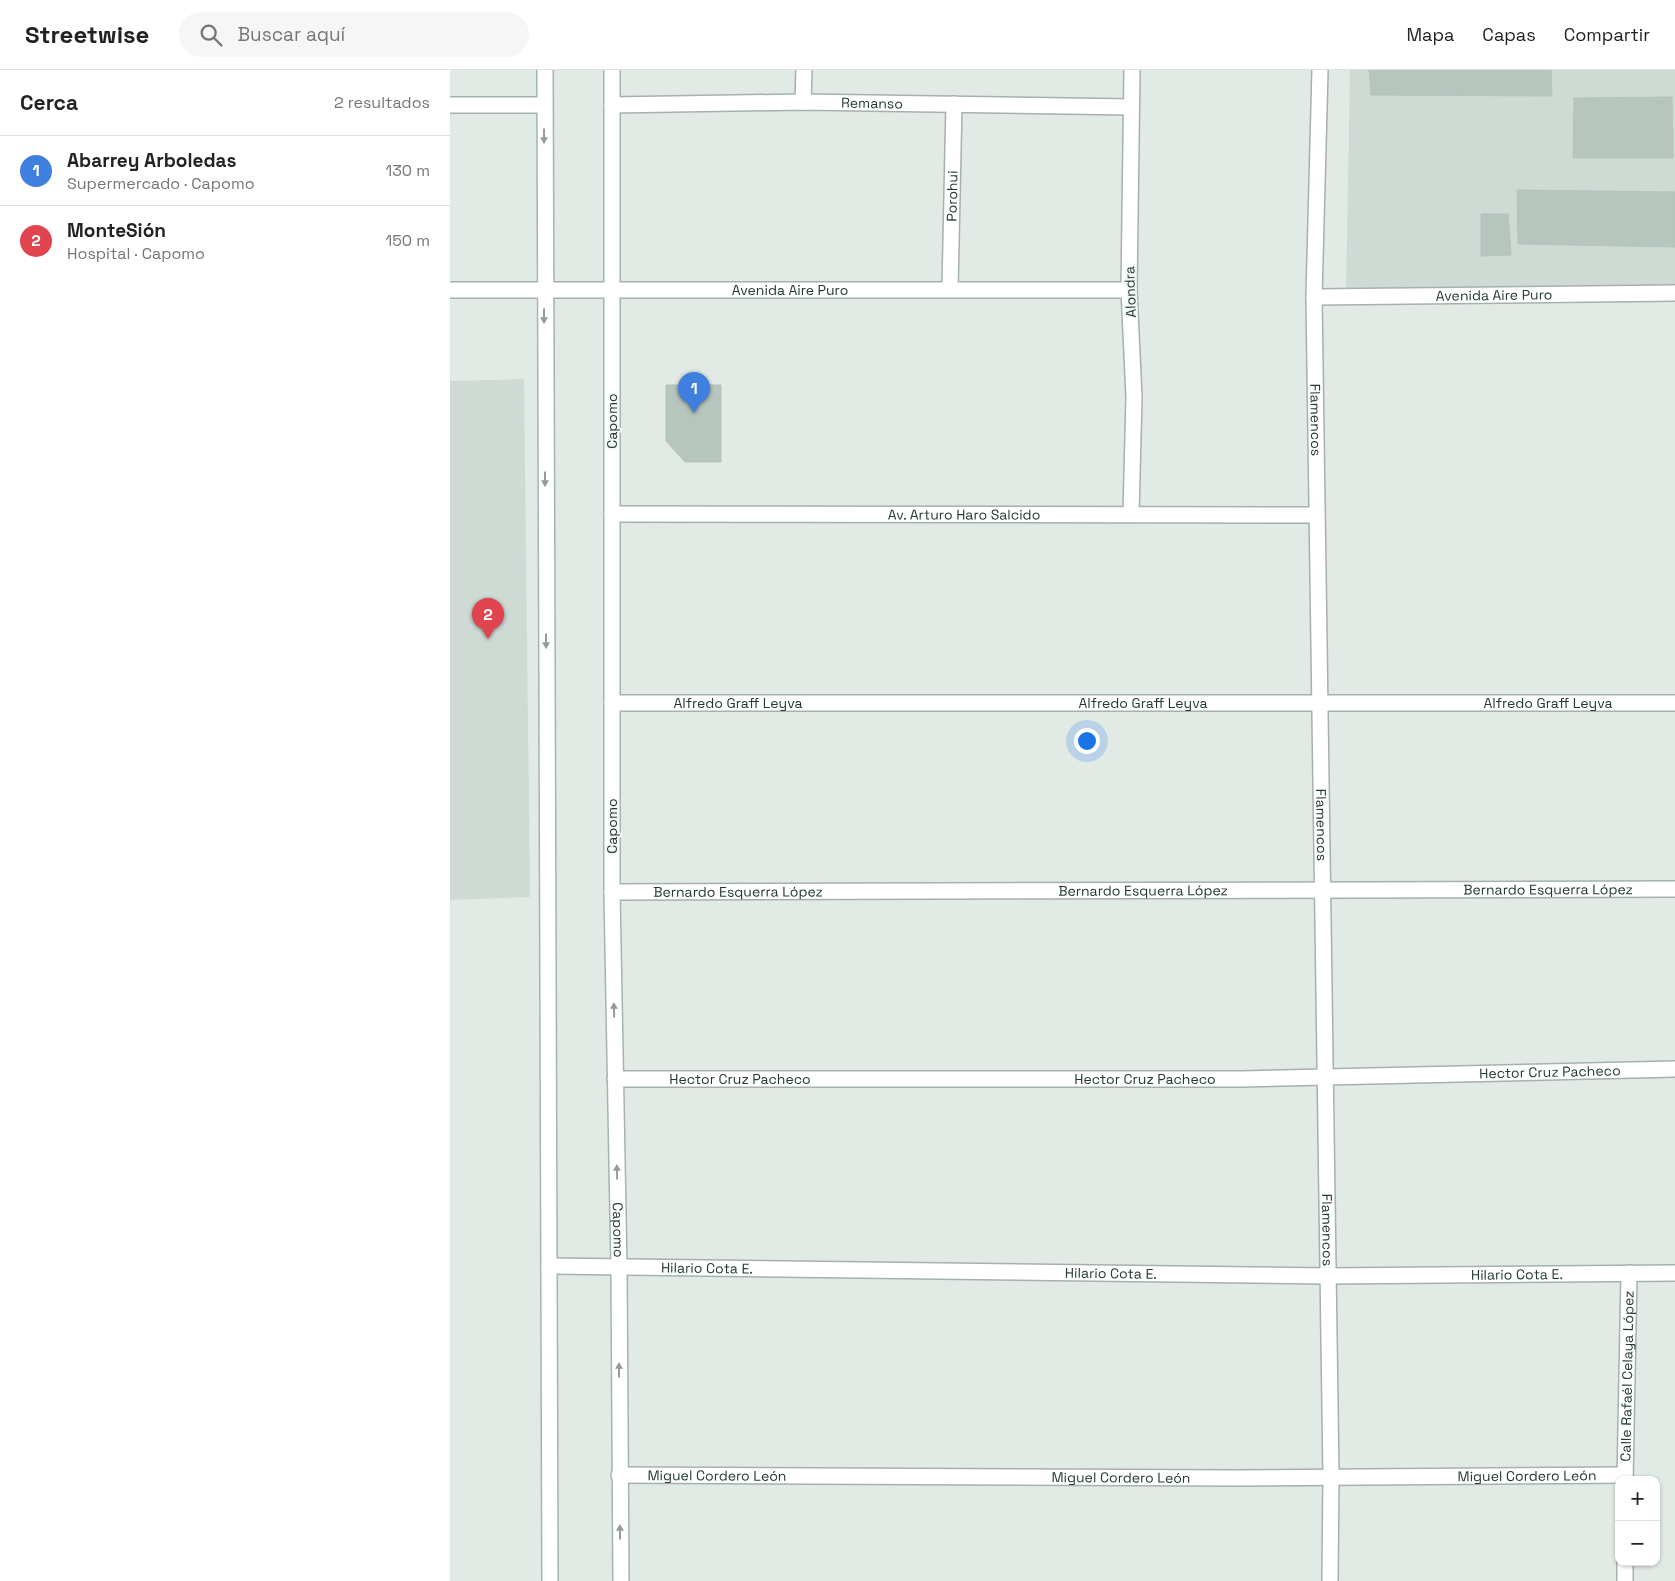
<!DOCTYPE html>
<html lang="es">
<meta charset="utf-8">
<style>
:root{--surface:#fff;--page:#f6f6f6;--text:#222;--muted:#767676;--line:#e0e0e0;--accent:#0f766e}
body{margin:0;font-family:"Space Grotesk",sans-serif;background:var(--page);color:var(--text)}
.controls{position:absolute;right:15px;bottom:15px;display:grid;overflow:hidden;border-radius:10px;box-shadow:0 1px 4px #0004}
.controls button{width:45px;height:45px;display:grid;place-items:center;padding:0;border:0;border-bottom:1px solid var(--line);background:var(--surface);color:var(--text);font:25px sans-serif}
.you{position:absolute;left:636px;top:670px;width:18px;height:18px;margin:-12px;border:4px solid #fff;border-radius:50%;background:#1a73e8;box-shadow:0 0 0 8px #1a73e833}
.badge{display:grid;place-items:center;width:32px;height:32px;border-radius:50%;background:var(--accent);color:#fff;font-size:16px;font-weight:700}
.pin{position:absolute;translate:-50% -41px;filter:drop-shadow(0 1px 2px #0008)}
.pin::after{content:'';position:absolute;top:26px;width:18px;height:15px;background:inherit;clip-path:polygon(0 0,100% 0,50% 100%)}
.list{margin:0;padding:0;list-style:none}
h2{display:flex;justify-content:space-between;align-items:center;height:65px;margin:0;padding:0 20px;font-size:21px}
h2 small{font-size:16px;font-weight:400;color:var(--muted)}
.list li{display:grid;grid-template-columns:32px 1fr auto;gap:15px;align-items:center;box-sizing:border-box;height:70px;padding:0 20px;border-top:1px solid var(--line)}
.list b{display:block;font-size:19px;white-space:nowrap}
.list p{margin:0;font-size:16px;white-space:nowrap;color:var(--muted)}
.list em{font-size:16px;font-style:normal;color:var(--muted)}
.icon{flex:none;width:28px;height:28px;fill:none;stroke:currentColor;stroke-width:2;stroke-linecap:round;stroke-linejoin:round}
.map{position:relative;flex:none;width:1225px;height:1511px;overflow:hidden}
header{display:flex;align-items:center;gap:30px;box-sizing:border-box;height:70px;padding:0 25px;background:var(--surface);border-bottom:1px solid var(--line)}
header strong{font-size:24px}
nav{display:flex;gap:28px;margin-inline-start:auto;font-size:18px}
.search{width:350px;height:45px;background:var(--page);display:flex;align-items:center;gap:12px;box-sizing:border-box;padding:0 18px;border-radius:28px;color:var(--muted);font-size:19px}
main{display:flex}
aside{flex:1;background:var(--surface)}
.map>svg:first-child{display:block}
.built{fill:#d0dad5}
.building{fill:#b7c5bf;stroke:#b5c3bd}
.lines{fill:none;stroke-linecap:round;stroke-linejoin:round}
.street-casing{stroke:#a5b1ad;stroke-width:18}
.secondary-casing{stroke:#a2b5ae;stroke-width:18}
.street{stroke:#fff;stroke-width:15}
.secondary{stroke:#fff;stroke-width:15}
.oneway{fill:#929c99}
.labels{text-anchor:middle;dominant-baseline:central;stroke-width:4;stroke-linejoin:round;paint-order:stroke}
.street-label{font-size:14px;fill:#243933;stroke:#f2f7f4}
</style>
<header>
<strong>Streetwise</strong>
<div class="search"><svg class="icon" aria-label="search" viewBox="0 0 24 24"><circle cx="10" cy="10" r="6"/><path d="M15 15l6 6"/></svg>Buscar aquí</div>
<nav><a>Mapa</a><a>Capas</a><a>Compartir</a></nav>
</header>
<main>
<aside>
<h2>Cerca<small>2 resultados</small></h2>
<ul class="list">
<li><span class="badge" style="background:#3f7fe0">1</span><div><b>Abarrey Arboledas</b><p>Supermercado · Capomo</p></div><em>130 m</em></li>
<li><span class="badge" style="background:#e0444e">2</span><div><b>MonteSión</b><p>Hospital · Capomo</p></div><em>150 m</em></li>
</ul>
</aside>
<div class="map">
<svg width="1225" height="1511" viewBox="0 0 1225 1511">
<rect width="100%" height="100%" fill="#e2eae6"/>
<g class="built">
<polygon points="900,0 1225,0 1225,219 896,223"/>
<polygon points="74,309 80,827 0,830 0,311"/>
</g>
<g class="building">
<polygon points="919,0 1101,0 1102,26 921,25"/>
<polygon points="1222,27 1223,88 1123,88 1124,28"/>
<polygon points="1067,120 1225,122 1225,177 1068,174"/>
<polygon points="1031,144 1058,144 1061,185 1031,186"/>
<polygon points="216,315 271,315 271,392 235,392 216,371"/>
</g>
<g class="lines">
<g class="street-casing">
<g id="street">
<path id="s1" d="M870 0 864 227 881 1406 880 1511"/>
<polyline points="353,32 354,0"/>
<polyline points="0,35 94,35"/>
<path id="s2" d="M162 35 353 32 681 37"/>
<path id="s3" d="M500 218 504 34"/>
<path id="s4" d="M0 220H679"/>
<path id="s5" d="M864 227 1225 223"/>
<path id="s6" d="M162 444 867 445"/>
<polyline points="681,444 684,327 679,220 682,0"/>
<path id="s7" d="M162 633H1225"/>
<path id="s8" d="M162 822 1225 819"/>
<path id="s9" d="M165 1009H792L1225 999"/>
<path id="s10" d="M99 1196 877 1206 1225 1203"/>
<path id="s11" d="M169 1405 788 1408 1175 1405"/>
<path id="s12" d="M1175 1410 1179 1203"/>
<polyline points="1175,1492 1175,1511"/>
</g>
</g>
<g class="secondary-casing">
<g id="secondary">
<polyline points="95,0 100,1511"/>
<path id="s13" d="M162 0V822L169 1198 171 1511"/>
</g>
</g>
<use href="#street" class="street"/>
<use href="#secondary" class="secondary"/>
</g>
<defs><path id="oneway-solid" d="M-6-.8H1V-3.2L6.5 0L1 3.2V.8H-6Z" transform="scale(1.25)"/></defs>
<g class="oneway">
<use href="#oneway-solid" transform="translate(94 66) rotate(90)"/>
<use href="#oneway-solid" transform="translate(94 246) rotate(90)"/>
<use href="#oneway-solid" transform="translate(95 409) rotate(90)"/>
<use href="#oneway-solid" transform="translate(96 571) rotate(90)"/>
<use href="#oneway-solid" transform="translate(164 940) rotate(-91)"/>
<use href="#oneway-solid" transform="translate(167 1102) rotate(-91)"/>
<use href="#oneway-solid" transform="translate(169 1300) rotate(-90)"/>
<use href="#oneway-solid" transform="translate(170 1462) rotate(-91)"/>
</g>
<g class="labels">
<g class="street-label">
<text stroke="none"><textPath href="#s2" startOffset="260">Remanso</textPath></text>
<text stroke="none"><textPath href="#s3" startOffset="92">Porohui</textPath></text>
<text stroke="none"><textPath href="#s4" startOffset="340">Avenida Aire Puro</textPath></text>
<text transform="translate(680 222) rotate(-92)">Alondra</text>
<text stroke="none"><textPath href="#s5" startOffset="180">Avenida Aire Puro</textPath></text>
<text transform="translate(162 351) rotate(-90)">Capomo</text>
<text stroke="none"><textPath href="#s1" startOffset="350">Flamencos</textPath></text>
<text stroke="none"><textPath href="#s6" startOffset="352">Av. Arturo Haro Salcido</textPath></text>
<text stroke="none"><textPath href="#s7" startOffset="126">Alfredo Graff Leyva</textPath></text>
<text stroke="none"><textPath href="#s7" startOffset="531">Alfredo Graff Leyva</textPath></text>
<text stroke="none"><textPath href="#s7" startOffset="936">Alfredo Graff Leyva</textPath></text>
<text stroke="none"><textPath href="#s1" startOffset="755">Flamencos</textPath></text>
<text transform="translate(162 756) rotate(-90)">Capomo</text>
<text stroke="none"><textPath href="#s8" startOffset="531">Bernardo Esquerra López</textPath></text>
<text stroke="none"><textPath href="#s8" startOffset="936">Bernardo Esquerra López</textPath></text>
<text stroke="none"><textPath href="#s8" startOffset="126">Bernardo Esquerra López</textPath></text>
<text stroke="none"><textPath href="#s9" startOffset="935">Hector Cruz Pacheco</textPath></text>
<text stroke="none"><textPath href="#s9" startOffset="125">Hector Cruz Pacheco</textPath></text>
<text stroke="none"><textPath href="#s9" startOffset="530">Hector Cruz Pacheco</textPath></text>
<text stroke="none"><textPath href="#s13" startOffset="1160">Capomo</textPath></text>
<text stroke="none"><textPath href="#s1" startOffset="1160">Flamencos</textPath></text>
<text stroke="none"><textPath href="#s10" startOffset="158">Hilario Cota E.</textPath></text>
<text stroke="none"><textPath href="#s10" startOffset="562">Hilario Cota E.</textPath></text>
<text stroke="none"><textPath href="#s10" startOffset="968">Hilario Cota E.</textPath></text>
<text stroke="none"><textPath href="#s12" startOffset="104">Calle Rafaél Celaya López</textPath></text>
<text stroke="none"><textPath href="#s11" startOffset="98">Miguel Cordero León</textPath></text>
<text stroke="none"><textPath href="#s11" startOffset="908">Miguel Cordero León</textPath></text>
<text stroke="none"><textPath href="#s11" startOffset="502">Miguel Cordero León</textPath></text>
</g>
</g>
</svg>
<div class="controls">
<button>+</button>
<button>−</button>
</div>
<div class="you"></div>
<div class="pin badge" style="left:244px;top:343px;background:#3f7fe0">1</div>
<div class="pin badge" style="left:38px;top:569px;background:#e0444e">2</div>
</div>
</main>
